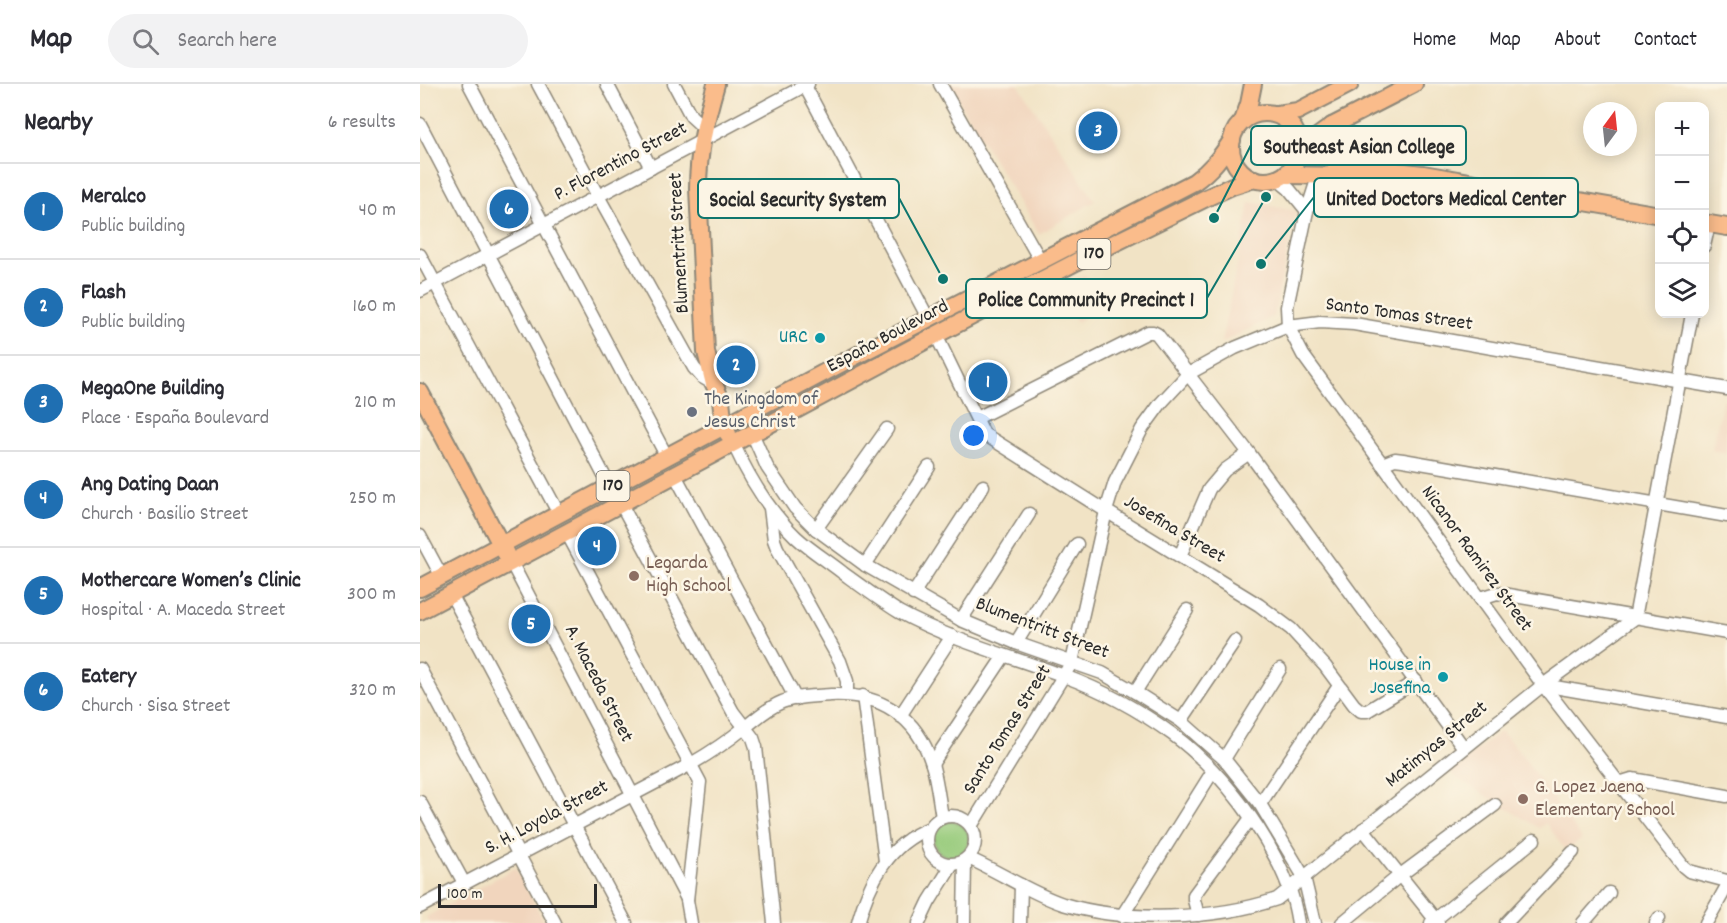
<!DOCTYPE html>
<meta charset="utf-8">
<style>
:root{--surface:#fff;--page:#f2f2f3;--text:#2b2b33;--muted:#7c7c81;--line:#e1e1e2;--accent:#1f6fb2}
body{margin:0;font-family:Dekko,sans-serif;background:var(--page);color:var(--text)}
.controls{position:absolute;right:18px;top:18px;display:grid;overflow:hidden;border-radius:12px;box-shadow:0 3px 15px #0003}
.controls button{width:54px;height:54px;display:grid;place-items:center;padding:0;border:0;border-bottom:2px solid var(--line);background:var(--surface);color:var(--text);font:30px sans-serif}
.compass{position:absolute;left:1163px;top:18px;width:54px;height:54px;border-radius:50%;background:var(--surface);box-shadow:0 3px 15px #0003;rotate:15deg}
.scale{position:absolute;left:18px;bottom:15px;width:159px;box-sizing:border-box;padding-left:6px;border:3px solid #2b2b2b;border-top:0;font-size:16px;line-height:21px;white-space:nowrap;color:#2b2b2b;-webkit-text-stroke:4px #fcf5e5;paint-order:stroke}
.you{position:absolute;left:554px;top:352px;width:21px;height:21px;margin:-15px;border:4px solid #fff;border-radius:50%;background:#1a73e8;box-shadow:0 0 0 9px #1a73e833}
.badge{display:grid;place-items:center;width:39px;height:39px;border-radius:50%;background:var(--accent);color:#fff;font-size:20px;font-weight:700}
.pin{position:absolute;translate:-50% -50%;border:3px solid #fff;box-shadow:0 2px 6px #0006}
.list{margin:0;padding:0;list-style:none}
h2{display:flex;justify-content:space-between;align-items:center;height:78px;margin:0;padding:0 24px;font-size:26px}
h2 small{font-size:20px;font-weight:400;color:var(--muted)}
.list li{display:grid;grid-template-columns:39px 1fr auto;gap:18px;align-items:center;box-sizing:border-box;height:96px;padding:0 24px;border-top:2px solid var(--line)}
.list b{display:block;font-size:22px;white-space:nowrap}
.list p{margin:0;font-size:20px;white-space:nowrap;color:var(--muted)}
.list em{font-size:20px;font-style:normal;color:var(--muted)}
.icon{flex:none;width:33px;height:33px;fill:none;stroke:currentColor;stroke-width:2;stroke-linecap:round;stroke-linejoin:round}
.map{position:relative;flex:none;width:1307px;height:839px;overflow:hidden}
header{display:flex;align-items:center;gap:36px;box-sizing:border-box;height:84px;padding:0 30px;background:var(--surface);border-bottom:2px solid var(--line)}
header strong{font-size:28px}
nav{display:flex;gap:33px;margin-inline-start:auto;font-size:21px}
.search{width:420px;height:54px;background:var(--page);display:flex;align-items:center;gap:15px;box-sizing:border-box;padding:0 21px;border-radius:33px;color:var(--muted);font-size:22px}
main{display:flex}
aside{flex:1;background:var(--surface)}
.map>svg:first-child{display:block}
.built{fill:#f1d5bd}
.green{fill:#97cb7c;stroke:#617b54;stroke-width:1.5}
.lines{fill:none;stroke-linecap:round;stroke-linejoin:round}
.minor-casing{stroke:#8e8778;stroke-width:15}
.major-casing{stroke:#8e8778;stroke-width:20}
.minor{stroke:#fff;stroke-width:12}
.major{stroke:#fabc8b;stroke-width:16}
.culture-dot{fill:#0f9aa8;stroke:#fcf5e5;stroke-width:2}
.worship-dot{fill:#6b7280;stroke:#fcf5e5;stroke-width:2}
.education-dot{fill:#8d6e63;stroke:#fcf5e5;stroke-width:2}
.labels{text-anchor:middle;dominant-baseline:central;stroke-width:5;stroke-linejoin:round;paint-order:stroke}
.shield{fill:#fcf5e5;stroke:#6a6863;stroke-width:1.5}
.shield-label{font-size:18px;font-weight:bold;fill:#2b2b2b}
.street-label{font-size:20px;fill:#2b2b2b;stroke:#fcf5e5}
.culture-label{font-size:20px;fill:#0d838f;stroke:#fcf5e5;text-anchor:end}
.worship-label{font-size:20px;fill:#5b616d;stroke:#fcf5e5;text-anchor:start}
.education-label{font-size:20px;fill:#785e54;stroke:#fcf5e5;text-anchor:start}
.leader{fill:none;stroke:#0f766e;stroke-width:2}
.callout-dot{fill:#0f766e;stroke:#fcf5e5;stroke-width:2}
.callout{fill:#fcf5e5;stroke:#0f766e;stroke-width:2}
.callout-label{font-size:21px;text-anchor:middle;font-weight:bold;fill:#2b2b2b}
</style>
<header>
<strong>Map</strong>
<div class="search"><svg class="icon" aria-label="search" viewBox="0 0 24 24"><circle cx="10" cy="10" r="6"/><path d="M15 15l6 6"/></svg>Search here</div>
<nav><a>Home</a><a>Map</a><a>About</a><a>Contact</a></nav>
</header>
<main>
<aside>
<h2>Nearby<small>6 results</small></h2>
<ul class="list">
<li><span class="badge">1</span><div><b>Meralco</b><p>Public building</p></div><em>40 m</em></li>
<li><span class="badge">2</span><div><b>Flash</b><p>Public building</p></div><em>160 m</em></li>
<li><span class="badge">3</span><div><b>MegaOne Building</b><p>Place · España Boulevard</p></div><em>210 m</em></li>
<li><span class="badge">4</span><div><b>Ang Dating Daan</b><p>Church · Basilio Street</p></div><em>250 m</em></li>
<li><span class="badge">5</span><div><b>Mothercare Women’s Clinic</b><p>Hospital · A. Maceda Street</p></div><em>300 m</em></li>
<li><span class="badge">6</span><div><b>Eatery</b><p>Church · Sisa Street</p></div><em>320 m</em></li>
</ul>
</aside>
<div class="map">
<svg width="1307" height="839" viewBox="0 0 1307 839">
<rect width="100%" height="100%" fill="#fcf5e5"/>
<filter id="ink" filterUnits="userSpaceOnUse"><feTurbulence type="fractalNoise" baseFrequency=".0167" numOctaves="2"/><feDisplacementMap in="SourceGraphic" scale="12" xChannelSelector="R" yChannelSelector="G"/><feConvolveMatrix kernelMatrix="1 2 1 2 8 2 1 2 1" color-interpolation-filters="sRGB"/></filter>
<filter id="wash" filterUnits="userSpaceOnUse"><feTurbulence type="fractalNoise" baseFrequency=".008" numOctaves="4" result="noise"/><feDisplacementMap in="SourceGraphic" scale="24" xChannelSelector="R" yChannelSelector="G"/><feGaussianBlur stdDeviation="1.35" result="paint"/><feColorMatrix in="noise" values="0 0 0 0 0 0 0 0 0 0 0 0 0 0 0 0 0 1.4 0 .05"/><feComposite in="paint" operator="in"/></filter>
<g filter="url(#wash)">
<rect width="100%" height="100%" fill="#f1e3c5"/>
<g class="built">
<polygon points="528,0 598,0 675,117 619,150"/>
<polygon points="830,118 876,127 854,232 801,259"/>
<polygon points="665,191 683,222 656,238 638,207"/>
<polygon points="1303,316 1307,317 1307,370 1292,366"/>
<polygon points="1081,647 1102,671 1162,755 1146,767 1126,739 1119,744 1037,694 1030,687"/>
<polygon points="95,784 125,839 9,839 6,833"/>
</g>
<circle class="green" cx="531" cy="755" r="18"/>
</g>
<g filter="url(#ink)">
<g class="lines">
<g class="minor-casing">
<g id="minor">
<polyline points="49,0 247,373"/>
<polyline points="118,0 178,112 274,284 282,293 294,300"/>
<polyline points="187,0 231,84"/>
<polyline points="254,0 271,32 284,44"/>
<polyline points="520,0 620,176"/>
<polyline points="385,2 508,234"/>
<polyline points="0,40 190,403"/>
<polyline points="902,91 895,102 887,127 867,223 868,242 883,271 1123,601 1263,782 1269,787 1307,797"/>
<polyline points="857,95 869,105 887,127"/>
<polyline points="1284,162 1289,140"/>
<polyline points="0,171 139,430"/>
<polyline points="0,207 388,0"/>
<polyline points="516,251 564,350 686,427 839,521 871,545 905,582 934,621 941,627 947,627 996,597"/>
<polyline points="557,334 728,248 733,248 737,250 829,369 1044,664"/>
<polyline points="332,349 347,383 375,424 396,445 445,481 541,536 596,559 682,589 715,608 761,637 804,675 840,720 884,793 895,839"/>
<path d="M313 359C329 394 348 426 376 453 390 466 408 477 423 489 441 502 460 516 479 528 530 556 590 572 644 592 682 606 719 626 752 650 800 685 848 748 869 804 874 815 876 827 878 839"/>
<polyline points="962,380 975,375 983,376 1307,432"/>
<polyline points="255,391 376,615"/>
<polyline points="201,420 313,628 333,654 336,663 354,839"/>
<polyline points="350,424 354,456 357,464 420,577 427,597 427,611"/>
<polyline points="396,445 467,345"/>
<polyline points="147,449 280,698 267,816 271,839"/>
<polyline points="0,452 22,493"/>
<polyline points="760,472 789,405 805,386 829,369"/>
<polyline points="91,478 267,815"/>
<polyline points="445,481 509,383"/>
<polyline points="31,510 206,839"/>
<polyline points="493,510 563,402"/>
<polyline points="1061,514 1077,509 1307,549"/>
<polyline points="541,536 609,430"/>
<polyline points="596,559 657,460"/>
<polyline points="0,585 135,839"/>
<polyline points="1123,601 1307,633"/>
<polyline points="715,608 767,526"/>
<polyline points="443,612 465,777"/>
<polyline points="480,632 532,552"/>
<polyline points="761,637 815,557"/>
<polyline points="804,675 860,585"/>
<polyline points="512,680 584,572"/>
<polyline points="1199,699 1212,695 1307,712"/>
<polyline points="0,718 44,799"/>
<polyline points="840,720 919,602"/>
<circle cx="531" cy="756" r="24"/>
<polyline points="551,742 652,578 686,427 695,398 722,345 741,319 768,290 815,264 868,242 900,238 934,240 975,247 1307,305"/>
<polyline points="943,745 1018,839"/>
<path d="M548 774C580 788 610 809 643 820 707 839 794 836 857 815L1123 601 1215 534 1272 230"/>
<path d="M0 823 271 680C290 669 308 657 324 644 336 635 347 624 362 618 377 612 395 612 411 611 460 609 497 632 512 680 517 696 519 716 522 733"/>
<polyline points="778,831 774,816 774,811 831,734"/>
<polyline points="702,832 793,687"/>
<path d="M438 839C449 798 468 760 510 744"/>
<polyline points="499,839 509,818 532,781"/>
<polyline points="544,839 545,777"/>
<polyline points="600,839 601,801"/>
<polyline points="922,839 979,792 1075,721"/>
<polyline points="1011,839 1114,756"/>
<polyline points="1086,839 1153,768"/>
<polyline points="1163,839 1189,809"/>
<polyline points="1236,839 1239,834"/>
<polyline points="1286,839 1307,802"/>
</g>
</g>
<g class="major-casing">
<g id="major">
<path d="M296 0C286 35 278 67 278 104L286 268 294 300 301 316 304 343 308 350"/>
<circle cx="845" cy="63" r="34"/>
<polyline points="857,30 878,27 930,0"/>
<polyline points="823,37 829,20 833,0"/>
<polyline points="912,42 907,55 906,70 914,78 923,81 1003,90 1240,131"/>
<polyline points="880,65 912,42 994,0"/>
<polyline points="866,91 940,92"/>
<polyline points="1284,139 1307,143"/>
<polyline points="0,308 86,470"/>
<path d="M0 504 424 278 774 98C791 86 801 73 812 56"/>
<polyline points="0,527 516,251 656,178 786,114 812,102 834,95"/>
</g>
</g>
<use href="#minor" class="minor"/>
<use href="#major" class="major"/>
</g>
</g>
<g class="culture-dot">
<circle cx="400" cy="254" r="6"/>
<circle cx="1023" cy="593" r="6"/>
</g>
<circle class="worship-dot" cx="272" cy="328" r="6"/>
<g class="education-dot">
<circle cx="214" cy="492" r="6"/>
<circle cx="1103" cy="715" r="6"/>
</g>
<g class="labels">
<g class="shield">
<rect x="657.5" y="155" width="33" height="30" rx="4.5"/>
<rect x="176.5" y="387" width="33" height="30" rx="4.5"/>
</g>
<g class="shield-label">
<text x="674" y="170">170</text>
<text x="193" y="402">170</text>
</g>
<g class="street-label">
<text transform="translate(201 78) rotate(-28)">P. Florentino Street</text>
<text transform="translate(260 159) rotate(-93)">Blumentritt Street</text>
<text transform="translate(979 231) rotate(8)">Santo Tomas Street</text>
<text transform="translate(468 253) rotate(-28)">España Boulevard</text>
<text transform="translate(754 446) rotate(31)">Josefina Street</text>
<text transform="translate(1056 475) rotate(54)">Nicanor Ramirez Street</text>
<text transform="translate(622 545) rotate(21)">Blumentritt Street</text>
<text transform="translate(178 600) rotate(63)">A. Maceda Street</text>
<text transform="translate(588 646) rotate(-58)">Santo Tomas Street</text>
<text transform="translate(1017 661) rotate(-39)">Matimyas Street</text>
<text transform="translate(127 734) rotate(-28)">S. H. Loyola Street</text>
</g>
<g class="culture-label">
<text x="388" y="254">URC</text>
<text x="1011" y="582">House in<tspan x="1011" dy="23">Josefina</tspan></text>
</g>
<g class="worship-label">
<text x="284" y="316">The Kingdom of<tspan x="284" dy="23">Jesus Christ</tspan></text>
</g>
<g class="education-label">
<text x="226" y="480">Legarda<tspan x="226" dy="23">High School</tspan></text>
<text x="1115" y="704">G. Lopez Jaena<tspan x="1115" dy="23">Elementary School</tspan></text>
</g>
</g>
<path class="leader" d="M794 134L831 61M841 180L894 113M523 195L479 114M846 113L787 214"/>
<g class="callout-dot">
<circle cx="794" cy="134" r="6"/>
<circle cx="841" cy="180" r="6"/>
<circle cx="523" cy="195" r="6"/>
<circle cx="846" cy="113" r="6"/>
</g>
<g class="callout">
<rect x="831" y="42" width="215" height="39" rx="6"/>
<rect x="894" y="94" width="264" height="39" rx="6"/>
<rect x="278" y="95" width="201" height="39" rx="6"/>
<rect x="546" y="195" width="241" height="39" rx="6"/>
</g>
<g class="callout-label">
<text x="939" y="69">Southeast Asian College</text>
<text x="1026" y="121">United Doctors Medical Center</text>
<text x="378" y="122">Social Security System</text>
<text x="666" y="222">Police Community Precinct 1</text>
</g>
</svg>
<div class="controls">
<button>+</button>
<button>−</button>
<button><svg class="icon" aria-label="locate" viewBox="0 0 24 24"><circle cx="12" cy="12" r="6"/><path d="M12 2v4M12 18v4M2 12h4M18 12h4"/></svg></button>
<button><svg class="icon" aria-label="layers" viewBox="0 0 24 24"><path d="M12 4l9 5-9 5-9-5zM3 14l9 5 9-5"/></svg></button>
</div>
<svg class="compass" viewBox="-18 -18 36 36"><path d="M0-13l5 13h-10z" fill="#e53935"/><path d="M0 13l5-13h-10z" fill="#7c7c81"/></svg>
<div class="scale">100 m</div>
<div class="you"></div>
<div class="pin badge" style="left:568px;top:298px">1</div>
<div class="pin badge" style="left:316px;top:281px">2</div>
<div class="pin badge" style="left:678px;top:47px">3</div>
<div class="pin badge" style="left:177px;top:462px">4</div>
<div class="pin badge" style="left:111px;top:540px">5</div>
<div class="pin badge" style="left:89px;top:125px">6</div>
</div>
</main>
